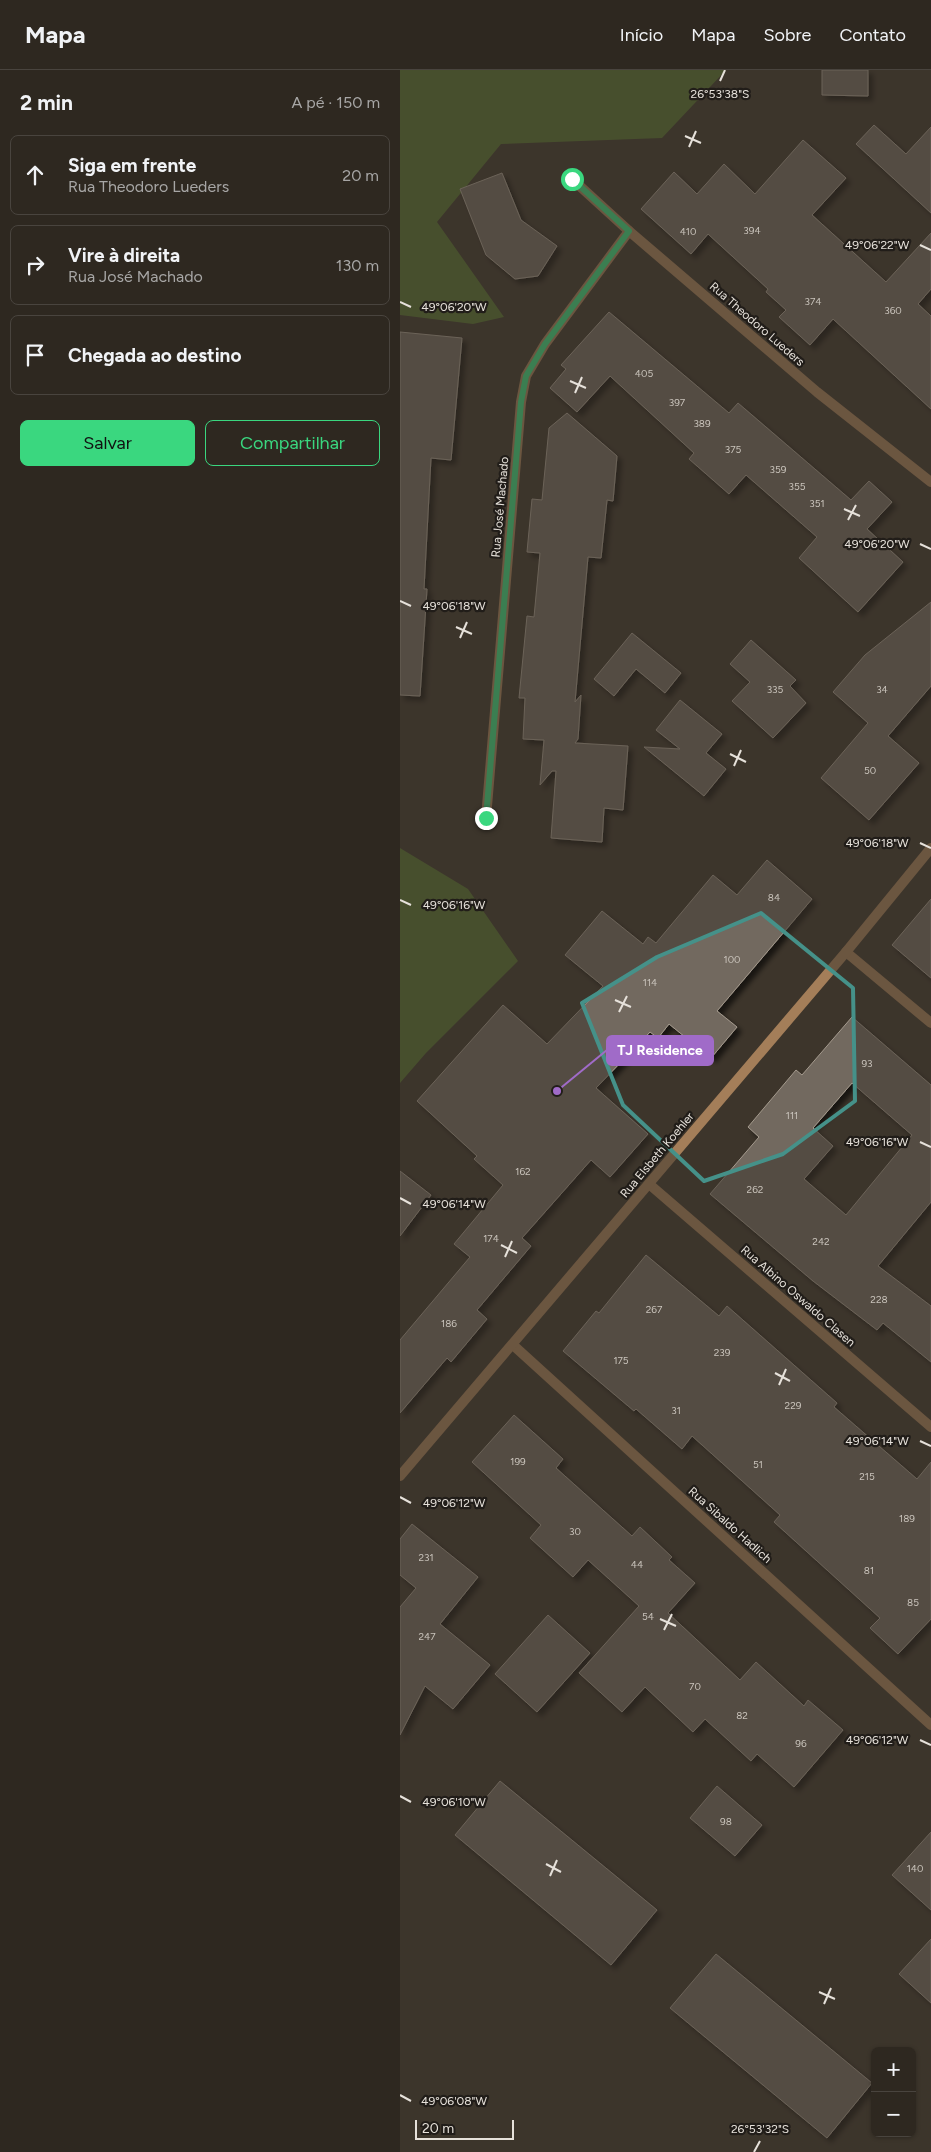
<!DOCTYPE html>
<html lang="pt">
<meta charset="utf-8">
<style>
:root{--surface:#2e2820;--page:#3a342d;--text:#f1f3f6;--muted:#a7a6a5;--line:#49443e;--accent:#3ad77f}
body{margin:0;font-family:Figtree,sans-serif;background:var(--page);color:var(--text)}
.controls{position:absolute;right:15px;bottom:15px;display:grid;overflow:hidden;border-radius:8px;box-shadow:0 1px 4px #0004}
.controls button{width:45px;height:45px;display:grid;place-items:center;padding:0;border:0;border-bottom:1px solid var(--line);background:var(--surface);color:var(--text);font:25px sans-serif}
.scale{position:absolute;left:15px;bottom:12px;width:99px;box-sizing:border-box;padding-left:5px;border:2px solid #e6e1da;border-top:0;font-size:14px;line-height:18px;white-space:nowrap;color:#e6e1da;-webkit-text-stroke:4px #211d19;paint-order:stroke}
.stop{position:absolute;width:15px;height:15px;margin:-11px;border:4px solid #3ad77f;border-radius:50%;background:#fff}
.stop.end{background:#3ad77f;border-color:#fff;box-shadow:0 1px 5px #0008}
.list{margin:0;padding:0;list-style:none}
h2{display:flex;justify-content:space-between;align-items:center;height:65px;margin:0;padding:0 20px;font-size:21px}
h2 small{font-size:16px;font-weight:400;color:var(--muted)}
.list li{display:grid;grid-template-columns:32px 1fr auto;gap:15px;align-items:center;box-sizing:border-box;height:80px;margin:0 10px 10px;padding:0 10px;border:1px solid var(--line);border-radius:8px}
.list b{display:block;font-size:19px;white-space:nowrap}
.list p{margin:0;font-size:16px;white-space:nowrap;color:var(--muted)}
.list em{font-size:16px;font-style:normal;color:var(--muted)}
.actions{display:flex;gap:10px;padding:15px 20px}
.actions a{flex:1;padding:11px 0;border:1px solid var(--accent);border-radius:8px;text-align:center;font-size:18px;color:var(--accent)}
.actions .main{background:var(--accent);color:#111}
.icon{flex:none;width:28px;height:28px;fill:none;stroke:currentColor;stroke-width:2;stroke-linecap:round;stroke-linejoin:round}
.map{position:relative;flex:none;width:531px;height:2082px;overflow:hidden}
header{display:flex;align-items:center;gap:30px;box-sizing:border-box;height:70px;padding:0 25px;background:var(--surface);border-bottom:1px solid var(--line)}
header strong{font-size:24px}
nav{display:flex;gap:28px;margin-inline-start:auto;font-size:18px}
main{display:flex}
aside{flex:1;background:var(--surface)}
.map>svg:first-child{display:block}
.forest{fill:#556f30}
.building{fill:#72695e;stroke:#a49a8e;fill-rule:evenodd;filter:url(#shadow)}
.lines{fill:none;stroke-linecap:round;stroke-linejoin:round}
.minor{stroke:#a47e59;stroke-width:10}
.route{stroke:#3ad77f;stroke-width:6}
.marked{fill:none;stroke:#459189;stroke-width:4;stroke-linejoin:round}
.ticks{fill:none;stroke:#e6e1da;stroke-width:2}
.labels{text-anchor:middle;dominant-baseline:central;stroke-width:4.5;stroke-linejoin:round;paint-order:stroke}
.number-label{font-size:10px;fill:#c9c3bb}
.street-label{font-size:12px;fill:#e6e1da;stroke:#211d19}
.ticks-label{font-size:12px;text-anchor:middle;fill:#e6e1da;stroke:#211d19;stroke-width:4.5;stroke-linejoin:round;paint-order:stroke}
.leader{fill:none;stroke:#a06bc8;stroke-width:2}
.callout-dot{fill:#a06bc8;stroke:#211d19;stroke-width:2}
.callout{fill:#a06bc8;stroke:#a06bc8;stroke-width:2}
.callout-label{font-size:14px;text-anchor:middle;font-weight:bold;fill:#fff}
</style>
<header>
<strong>Mapa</strong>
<nav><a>Início</a><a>Mapa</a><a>Sobre</a><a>Contato</a></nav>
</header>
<main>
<aside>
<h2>2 min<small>A pé · 150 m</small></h2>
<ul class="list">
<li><svg class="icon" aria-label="ahead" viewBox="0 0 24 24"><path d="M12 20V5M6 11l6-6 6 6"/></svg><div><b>Siga em frente</b><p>Rua Theodoro Lueders</p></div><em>20 m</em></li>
<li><svg class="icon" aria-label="right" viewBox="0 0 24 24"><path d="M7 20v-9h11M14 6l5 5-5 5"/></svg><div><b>Vire à direita</b><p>Rua José Machado</p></div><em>130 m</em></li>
<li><svg class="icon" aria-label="arrive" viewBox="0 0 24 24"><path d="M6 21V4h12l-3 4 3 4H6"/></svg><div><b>Chegada ao destino</b></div></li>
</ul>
<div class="actions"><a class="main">Salvar</a><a>Compartilhar</a></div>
</aside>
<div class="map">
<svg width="531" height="2082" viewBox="0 0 531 2082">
<defs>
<filter id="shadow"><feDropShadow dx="4.5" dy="4.5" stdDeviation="2.5" flood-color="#0009"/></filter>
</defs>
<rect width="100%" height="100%" fill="#3d352b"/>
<g class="forest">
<polygon points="0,0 326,0 262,68 101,74 37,152 104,247 73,254 0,245"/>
<polygon points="0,778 68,819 118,891 26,983 0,1013"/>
</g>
<g class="building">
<polygon points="422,0 468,0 468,26 422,25"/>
<polygon points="474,55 506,84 531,57 531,143 456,74"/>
<polygon points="403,70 446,108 412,145 486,212 531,163 531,219 518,234 531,246 531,339 433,249 410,275 379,247 386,240 366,222 368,219 308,164 291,184 241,139 274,102 297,124 324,94 355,124"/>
<polygon points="102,103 121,150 157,176 138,206 115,209 86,185 60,119"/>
<polygon points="209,242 329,343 338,333 451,430 469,411 492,432 467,459 503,492 458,542 399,488 417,467 346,405 329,424 289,389 294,383 210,306 177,342 150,318 166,299 161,295"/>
<polygon points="0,262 62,268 51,390 31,388 24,519 27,519 20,626 0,625"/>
<polygon points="167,343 217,386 213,431 207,430 201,488 188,487 175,632 181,625 178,669 175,673 228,676 223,740 204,738 202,772 151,768 156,701 152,701 140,715 144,670 123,669 125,628 119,628 127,546 134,547 140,483 127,482 132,429 142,430 149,358"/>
<polygon points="531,532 531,616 488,666 519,693 469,750 421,708 468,653 433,622 465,585"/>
<polygon points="232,563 281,603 265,623 236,599 214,626 194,609"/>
<polygon points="351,570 396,610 390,616 406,633 373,668 332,631 350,612 330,594"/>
<polygon points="280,630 322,664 306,683 326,699 304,726 244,677 280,679 256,660"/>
<polygon points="367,790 412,829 317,941 337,957 311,988 269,954 258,968 250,962 196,1018 248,1064 210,1107 191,1090 122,1168 131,1176 77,1240 87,1249 51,1292 47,1288 0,1343 0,1270 70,1187 54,1174 103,1115 74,1089 77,1086 17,1031 103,935 147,974 203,916 165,885 202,841 243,874 248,867 256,873 313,805 337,825"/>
<polygon points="531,829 531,908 492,875"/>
<path d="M452 947 531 1015V1132L478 1196 531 1236V1292L483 1253 477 1260 413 1211 310 1124 359 1067 348 1057 396 1000 402 1005ZM452 1013 512 1065 446 1145 404 1109 433 1076 413 1058Z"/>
<polygon points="0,1101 31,1125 0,1166"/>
<polygon points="246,1185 319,1246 327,1236 437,1333 434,1337 517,1409 531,1392 531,1549 498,1584 470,1558 480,1548 374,1452 380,1445 292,1366 282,1379 236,1339 234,1341 163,1281 196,1241 199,1243"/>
<polygon points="114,1345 163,1389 156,1398 232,1466 240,1457 272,1487 269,1490 295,1513 268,1543 340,1610 356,1592 404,1636 408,1630 443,1660 394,1717 357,1684 351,1691 305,1649 293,1662 245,1617 222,1642 179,1603 239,1536 188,1490 173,1507 130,1468 141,1455 72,1392"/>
<polygon points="12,1454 78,1507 40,1554 90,1595 53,1639 25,1616 0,1665 0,1537 16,1518 0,1505 0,1469"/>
<polygon points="148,1545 190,1583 137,1642 95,1604"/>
<polygon points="100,1711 257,1840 211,1895 55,1765"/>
<polygon points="317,1716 362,1755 335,1786 290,1748"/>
<polygon points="531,1762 531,1840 492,1805"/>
<polygon points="531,1869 531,1933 499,1904"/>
<polygon points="316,1884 472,2013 427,2068 270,1938"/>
</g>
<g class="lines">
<g class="minor">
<polyline points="172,109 229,161 417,322 531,412"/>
<polyline points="86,748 121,332 126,306 145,274 229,161"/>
<polyline points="446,882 531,953"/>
<polyline points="249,1114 531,1357"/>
<polyline points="113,1275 531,1655"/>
<polyline points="0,1406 446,882 531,778"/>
</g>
</g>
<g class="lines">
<polyline class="route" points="86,748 121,332 126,306 145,274 229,161 172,109"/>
</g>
<path d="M0 0H531V2082H0ZM361 843 453 918 455 1031 383 1084 304 1111 223 1035 182 933 257 887Z" fill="#3d352b" fill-opacity=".55" fill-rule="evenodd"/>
<path class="marked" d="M361 843 453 918 455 1031 383 1084 304 1111 223 1035 182 933 257 887Z"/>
<path class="ticks" d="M320 11 325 0M285 66 301 73M289 77 296 61M520 175 531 180M0 232 11 237M170 311 186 318M175 323 182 307M444 439 460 446M448 450 456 435M520 474 531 479M0 531 11 536M56 557 72 564M60 568 67 552M330 684 346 692M334 696 341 680M520 773 531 778M0 830 11 835M215 930 231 937M219 942 227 926M520 1072 531 1077M0 1128 11 1134M101 1175 117 1183M105 1187 112 1171M375 1303 390 1311M379 1315 386 1299M520 1371 531 1376M0 1427 11 1433M260 1549 276 1556M264 1560 272 1544M520 1670 531 1675M0 1726 11 1732M146 1794 161 1802M150 1806 157 1790M419 1922 435 1929M424 1934 431 1918M0 2025 11 2031M354 2082 360 2071"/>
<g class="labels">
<g class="number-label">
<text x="352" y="160">394</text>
<text x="288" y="161">410</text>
<text x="413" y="231">374</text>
<text x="493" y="240">360</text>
<text x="244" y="303">405</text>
<text x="277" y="332">397</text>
<text x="302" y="353">389</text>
<text x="333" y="379">375</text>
<text x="378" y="399">359</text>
<text x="397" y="416">355</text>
<text x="417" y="433">351</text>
<text x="375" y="619">335</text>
<text x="482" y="619">34</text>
<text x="470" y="700">50</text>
<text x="374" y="827">84</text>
<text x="332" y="889">100</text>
<text x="250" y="912">114</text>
<text x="467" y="993">93</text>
<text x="392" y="1045">111</text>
<text x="123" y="1101">162</text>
<text x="355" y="1119">262</text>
<text x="91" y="1168">174</text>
<text x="421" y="1171">242</text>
<text x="479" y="1229">228</text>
<text x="254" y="1239">267</text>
<text x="49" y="1253">186</text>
<text x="322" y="1282">239</text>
<text x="221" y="1290">175</text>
<text x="393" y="1335">229</text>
<text x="276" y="1340">31</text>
<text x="118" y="1391">199</text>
<text x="358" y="1394">51</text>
<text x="467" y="1406">215</text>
<text x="507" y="1448">189</text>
<text x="175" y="1461">30</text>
<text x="26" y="1487">231</text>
<text x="237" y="1494">44</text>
<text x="469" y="1500">81</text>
<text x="513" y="1532">85</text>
<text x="248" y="1546">54</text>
<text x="27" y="1566">247</text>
<text x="295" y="1616">70</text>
<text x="342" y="1645">82</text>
<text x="401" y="1673">96</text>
<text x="326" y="1751">98</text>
<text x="515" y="1798">140</text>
</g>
<g class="street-label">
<text transform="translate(357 254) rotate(41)">Rua Theodoro Lueders</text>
<text transform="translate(100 437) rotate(-85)">Rua José Machado</text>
<text transform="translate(257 1085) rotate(-50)">Rua Elsbeth Koehler</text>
<text transform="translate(398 1226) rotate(41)">Rua Albino Oswaldo Clasen</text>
<text transform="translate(330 1455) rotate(42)">Rua Sibaldo Hadlich</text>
</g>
</g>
<g class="ticks-label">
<text x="320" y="28">26°53'38"S</text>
<text x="477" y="179">49°06'22"W</text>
<text x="54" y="241">49°06'20"W</text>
<text x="477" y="478">49°06'20"W</text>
<text x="54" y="540">49°06'18"W</text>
<text x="477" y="777">49°06'18"W</text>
<text x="54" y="839">49°06'16"W</text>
<text x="477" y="1076">49°06'16"W</text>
<text x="54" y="1138">49°06'14"W</text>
<text x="477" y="1375">49°06'14"W</text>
<text x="54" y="1437">49°06'12"W</text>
<text x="477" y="1674">49°06'12"W</text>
<text x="54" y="1736">49°06'10"W</text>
<text x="54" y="2035">49°06'08"W</text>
<text x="360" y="2063">26°53'32"S</text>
</g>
<path class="leader" d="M157 1021L207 980"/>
<circle class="callout-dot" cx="157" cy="1021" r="5"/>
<rect class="callout" x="207" y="966" width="106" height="29" rx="5"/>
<g class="callout-label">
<text x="260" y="985">TJ Residence</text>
</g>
</svg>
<div class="controls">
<button>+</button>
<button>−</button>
</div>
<div class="scale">20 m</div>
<div class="stop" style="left:172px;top:109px"></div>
<div class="stop end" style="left:86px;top:748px"></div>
</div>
</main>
